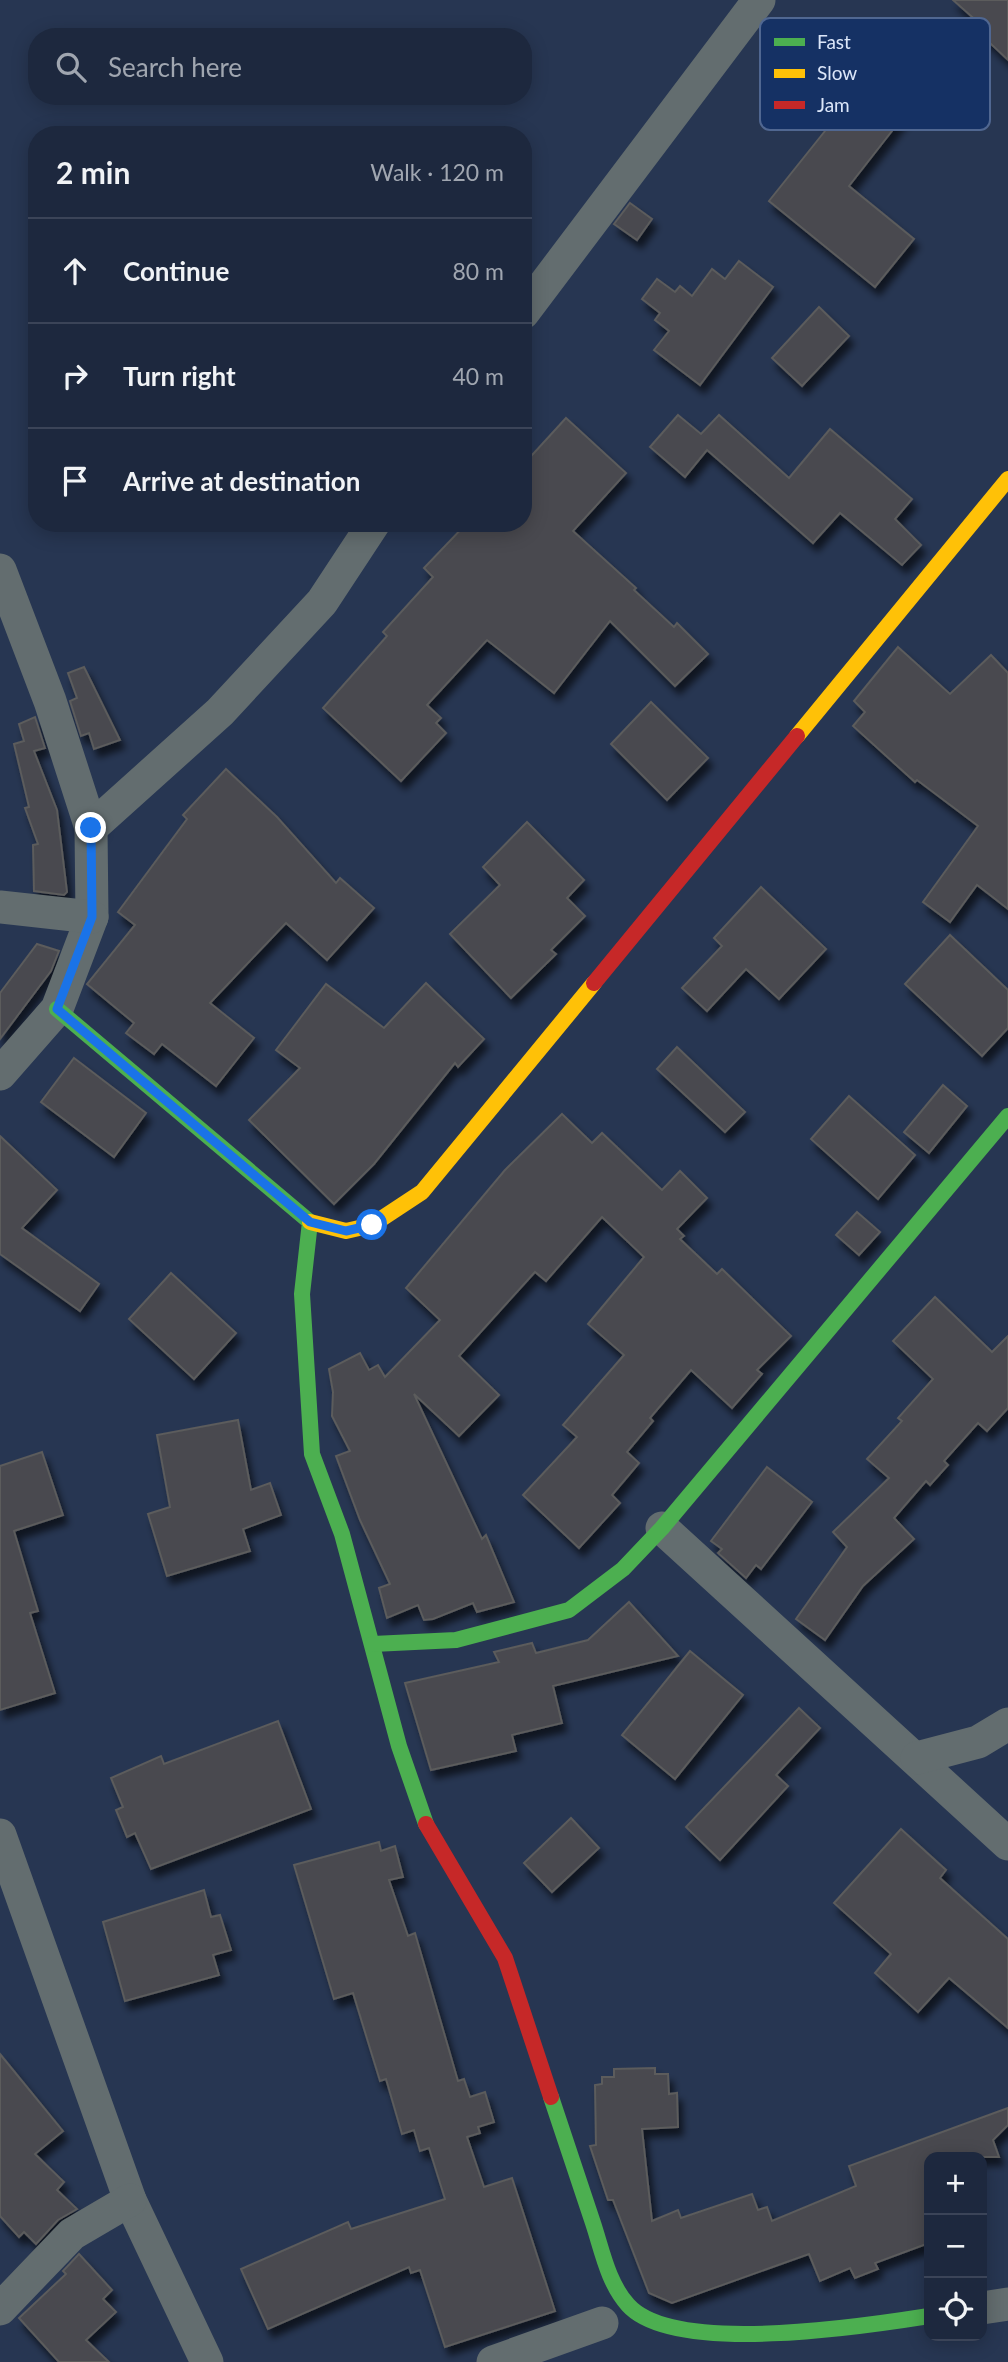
<!DOCTYPE html>
<meta charset="utf-8">
<style>
:root{--surface:#1d283e;--page:#253045;--text:#f1f3f6;--muted:#a0a6b0;--line:#3b4458}
body{margin:0;font-family:Lato,sans-serif;background:var(--page);color:var(--text)}
.controls{position:absolute;right:21px;bottom:21px;display:grid;overflow:hidden;border-radius:14px;box-shadow:0 4px 18px #0003}
.controls button{width:63px;height:63px;display:grid;place-items:center;padding:0;border:0;border-bottom:2px solid var(--line);background:var(--surface);color:var(--text);font:35px sans-serif}
.stop{position:absolute;width:21px;height:21px;margin:-16px;border:5px solid #1a73e8;border-radius:50%;background:#fff}
.stop.end{background:#1a73e8;border-color:#fff;box-shadow:0 2px 7px #0008}
.list{margin:0;padding:0;list-style:none}
h2{display:flex;justify-content:space-between;align-items:center;height:91px;margin:0;padding:0 28px;font-size:30px}
h2 small{font-size:23px;font-weight:400;color:var(--muted)}
.list li{display:grid;grid-template-columns:46px 1fr auto;gap:21px;align-items:center;box-sizing:border-box;height:105px;padding:0 28px;border-top:2px solid var(--line)}
.list b{display:block;font-size:26px;white-space:nowrap}
.list em{font-size:23px;font-style:normal;color:var(--muted)}
.icon{flex:none;width:38px;height:38px;fill:none;stroke:currentColor;stroke-width:2;stroke-linecap:round;stroke-linejoin:round}
.map{position:relative;flex:none;width:1008px;height:2362px;overflow:hidden}
.search{position:absolute;background:var(--surface);box-shadow:0 4px 18px #0003;left:28px;top:28px;width:504px;height:77px;display:flex;align-items:center;gap:18px;box-sizing:border-box;padding:0 24px;border-radius:28px;color:var(--muted);font-size:26px}
.panel{position:absolute;background:var(--surface);box-shadow:0 4px 18px #0003;left:28px;top:126px;width:504px;height:406px;border-radius:28px}
.map>svg:first-child{display:block}
.building{fill:#484a4f;stroke:#5b5b5c;stroke-width:2;filter:url(#shadow)}
.lines{fill:none;stroke-linecap:round;stroke-linejoin:round}
.street{stroke:#636d6f;stroke-width:33}
.fast{stroke:#4caf50;stroke-width:16}
.slow{stroke:#ffc107;stroke-width:16}
.jam{stroke:#c62828;stroke-width:16}
.route{stroke:#1a73e8;stroke-width:9}
.key{fill:#153164;stroke:#506791;stroke-width:2}
.key-label{font-size:19px;fill:#dbe6f9}
</style>
<div class="map">
<svg width="1008" height="2362" viewBox="0 0 1008 2362">
<defs>
<filter id="shadow"><feDropShadow dx="4.5" dy="8" stdDeviation="3.5" flood-color="#0009"/></filter>
</defs>
<rect width="100%" height="100%" fill="#273652"/>
<g class="building">
<polygon points="953,0 1008,0 1008,60 974,28 979,23"/>
<polygon points="813,39 853,70 856,67 879,85 876,89 906,113 849,186 914,239 875,287 769,201 829,126 777,85"/>
<polygon points="630,203 652,219 637,240 614,224"/>
<polygon points="739,261 773,287 700,385 654,350 669,331 655,320 660,313 642,299 657,279 675,292 680,286 692,296 712,269 725,279"/>
<polygon points="819,307 849,336 802,386 772,358"/>
<polygon points="678,415 701,434 719,415 789,478 830,429 912,499 895,519 921,545 902,565 840,513 813,543 707,450 685,477 650,447"/>
<polygon points="566,418 626,473 573,531 636,588 634,590 674,627 677,623 708,654 675,686 610,621 554,693 487,640 427,705 441,718 436,723 446,733 401,781 323,708 387,636 383,632 433,577 424,568 467,523 523,523 523,465"/>
<polygon points="898,647 950,694 991,655 1008,673 1008,909 977,885 950,922 923,902 978,826 917,780 915,782 853,726 865,712 854,701"/>
<polygon points="84,667 120,740 94,749 89,733 81,736 70,701 77,698 68,673"/>
<polygon points="651,702 708,758 667,800 611,744"/>
<polygon points="35,717 45,748 34,751 57,810 67,892 64,895 34,891 33,845 38,844 25,808 29,807 14,744 24,741 19,724"/>
<polygon points="226,769 277,817 336,883 340,878 374,908 327,960 286,923 210,1003 254,1038 216,1086 162,1044 154,1054 126,1033 134,1023 87,984 135,925 118,912 187,819 183,815"/>
<polygon points="527,822 584,880 567,898 585,916 551,950 556,954 511,998 450,934 500,885 483,867"/>
<polygon points="761,887 826,949 779,999 746,969 707,1011 682,988 722,946 714,938"/>
<polygon points="950,935 1008,990 1008,1028 982,1056 905,984"/>
<polygon points="37,944 59,951 51,971 0,1039 0,993"/>
<polygon points="426,983 484,1039 458,1067 455,1063 374,1164 334,1204 249,1120 300,1068 276,1050 326,984 384,1028"/>
<polygon points="677,1047 745,1112 725,1132 657,1069"/>
<polygon points="74,1058 146,1113 114,1157 41,1102"/>
<polygon points="943,1085 967,1106 929,1153 904,1132"/>
<polygon points="849,1096 915,1155 878,1199 811,1139"/>
<polygon points="562,1114 592,1143 602,1133 662,1190 680,1171 707,1198 677,1229 684,1236 680,1239 717,1274 722,1269 791,1336 757,1370 762,1374 732,1408 691,1370 650,1418 653,1421 627,1452 639,1463 612,1495 620,1503 579,1548 523,1495 577,1437 563,1425 624,1355 588,1324 644,1257 602,1217 546,1281 535,1272 459,1356 499,1395 459,1436 414,1394 482,1539 486,1535 514,1602 477,1612 473,1603 433,1619 424,1620 418,1605 387,1618 379,1588 390,1584 360,1520 336,1456 350,1451 332,1416 333,1392 329,1369 360,1353 369,1370 378,1365 385,1377 440,1320 406,1288 505,1170"/>
<polygon points="0,1136 57,1190 22,1228 99,1284 80,1311 0,1254"/>
<polygon points="857,1212 880,1232 859,1255 836,1235"/>
<polygon points="171,1273 236,1333 194,1379 129,1319"/>
<polygon points="935,1297 992,1352 1008,1336 1008,1408 987,1431 978,1423 944,1461 948,1465 930,1485 926,1481 894,1518 914,1539 863,1586 825,1640 796,1619 847,1547 833,1532 889,1478 867,1459 902,1421 898,1418 933,1379 893,1341"/>
<polygon points="238,1420 251,1490 270,1483 281,1515 243,1529 250,1551 167,1576 148,1514 170,1507 157,1435"/>
<polygon points="42,1452 63,1515 14,1531 38,1611 30,1613 55,1693 0,1710 0,1466"/>
<polygon points="767,1467 812,1502 761,1569 756,1565 746,1578 718,1553 722,1549 711,1541"/>
<polygon points="629,1602 678,1656 553,1686 562,1723 512,1735 516,1751 431,1770 405,1683 499,1662 494,1652 532,1643 536,1653 588,1640"/>
<polygon points="690,1651 743,1695 675,1779 622,1735"/>
<polygon points="799,1708 820,1728 776,1775 788,1786 720,1860 686,1827"/>
<polygon points="278,1721 311,1809 151,1869 135,1833 127,1837 116,1810 123,1807 111,1778 161,1756 164,1764"/>
<polygon points="571,1818 599,1848 552,1892 524,1863"/>
<polygon points="901,1829 946,1870 940,1878 1008,1939 1008,2028 949,1978 918,2012 875,1973 891,1954 834,1903"/>
<polygon points="379,1842 381,1851 395,1846 403,1877 389,1880 408,1936 415,1933 458,2081 464,2079 470,2097 485,2092 494,2122 478,2127 480,2133 467,2137 484,2187 512,2178 555,2311 445,2347 420,2270 411,2273 409,2267 268,2329 241,2269 348,2222 351,2229 445,2199 429,2148 420,2151 414,2130 402,2134 386,2079 380,2081 353,1993 334,1999 294,1865"/>
<polygon points="204,1890 211,1917 220,1915 231,1950 213,1955 219,1975 125,2001 103,1922"/>
<polygon points="0,2054 63,2131 35,2154 64,2182 57,2190 77,2209 58,2220 36,2244 24,2232 19,2237 0,2216"/>
<polygon points="655,2068 655,2074 668,2074 669,2094 677,2093 678,2127 642,2129 652,2221 678,2210 681,2218 752,2194 758,2210 767,2207 772,2221 856,2186 849,2166 1008,2108 1008,2125 993,2140 999,2157 929,2157 929,2243 875,2263 878,2269 855,2278 850,2268 820,2281 809,2254 672,2303 649,2293 613,2200 608,2200 590,2146 596,2145 595,2085 602,2084 602,2077 614,2077 614,2069"/>
<polygon points="79,2254 112,2290 103,2299 116,2312 86,2340 109,2362 59,2362 19,2318 66,2274 63,2271"/>
</g>
<g class="lines">
<g class="street">
<polyline points="523,313 759,0"/>
<polyline points="0,570 50,701 91,828 92,917 57,1009 0,1074"/>
<polyline points="91,828 220,712 322,602 374,523"/>
<polyline points="0,907 92,917"/>
<polyline points="662,1528 1008,1844"/>
<polyline points="917,1758 978,1742 1008,1724"/>
<polyline points="0,1835 130,2200 207,2362"/>
<polyline points="982,2308 1008,2304"/>
<polyline points="0,2309 72,2234 130,2200"/>
<polyline points="493,2362 602,2323"/>
</g>
<g class="fast">
<polyline points="57,1009 310,1222 302,1294 312,1454 342,1534 399,1746 426,1824"/>
<polyline points="373,1644 456,1640 569,1610 623,1569 662,1528 1008,1116"/>
<path d="M551 2097C565 2139 579 2181 593 2223 602 2250 608 2283 628 2305 674 2356 866 2326 929 2316"/>
</g>
<g class="slow">
<polyline points="797,736 1008,479"/>
<polyline points="310,1222 346,1231 372,1225 422,1192 594,983"/>
</g>
<g class="jam">
<polyline points="594,983 797,736"/>
<polyline points="426,1824 505,1958 551,2097"/>
</g>
</g>
<g class="lines">
<polyline class="route" points="91,828 92,917 57,1009 310,1222 346,1231 372,1225"/>
</g>
<rect x="760" y="18" width="230" height="112" rx="10" class="key"/>
<rect x="774" y="38" width="31" height="8" fill="#4caf50"/>
<rect x="774" y="69" width="31" height="9" fill="#ffc107"/>
<rect x="774" y="101" width="31" height="8" fill="#c62828"/>
<g class="key-label">
<text x="817" y="49">Fast</text>
<text x="817" y="80">Slow</text>
<text x="817" y="112">Jam</text>
</g>
</svg>
<div class="controls">
<button>+</button>
<button>−</button>
<button><svg class="icon" aria-label="locate" viewBox="0 0 24 24"><circle cx="12" cy="12" r="6"/><path d="M12 2v4M12 18v4M2 12h4M18 12h4"/></svg></button>
</div>
<div class="stop" style="left:372px;top:1225px"></div>
<div class="stop end" style="left:91px;top:828px"></div>
<div class="search"><svg class="icon" aria-label="search" viewBox="0 0 24 24"><circle cx="10" cy="10" r="6"/><path d="M15 15l6 6"/></svg>Search here</div>
<section class="panel">
<h2>2 min<small>Walk · 120 m</small></h2>
<ul class="list">
<li><svg class="icon" aria-label="ahead" viewBox="0 0 24 24"><path d="M12 20V5M6 11l6-6 6 6"/></svg><div><b>Continue</b></div><em>80 m</em></li>
<li><svg class="icon" aria-label="right" viewBox="0 0 24 24"><path d="M7 20v-9h11M14 6l5 5-5 5"/></svg><div><b>Turn right</b></div><em>40 m</em></li>
<li><svg class="icon" aria-label="arrive" viewBox="0 0 24 24"><path d="M6 21V4h12l-3 4 3 4H6"/></svg><div><b>Arrive at destination</b></div></li>
</ul>
</section>
</div>
